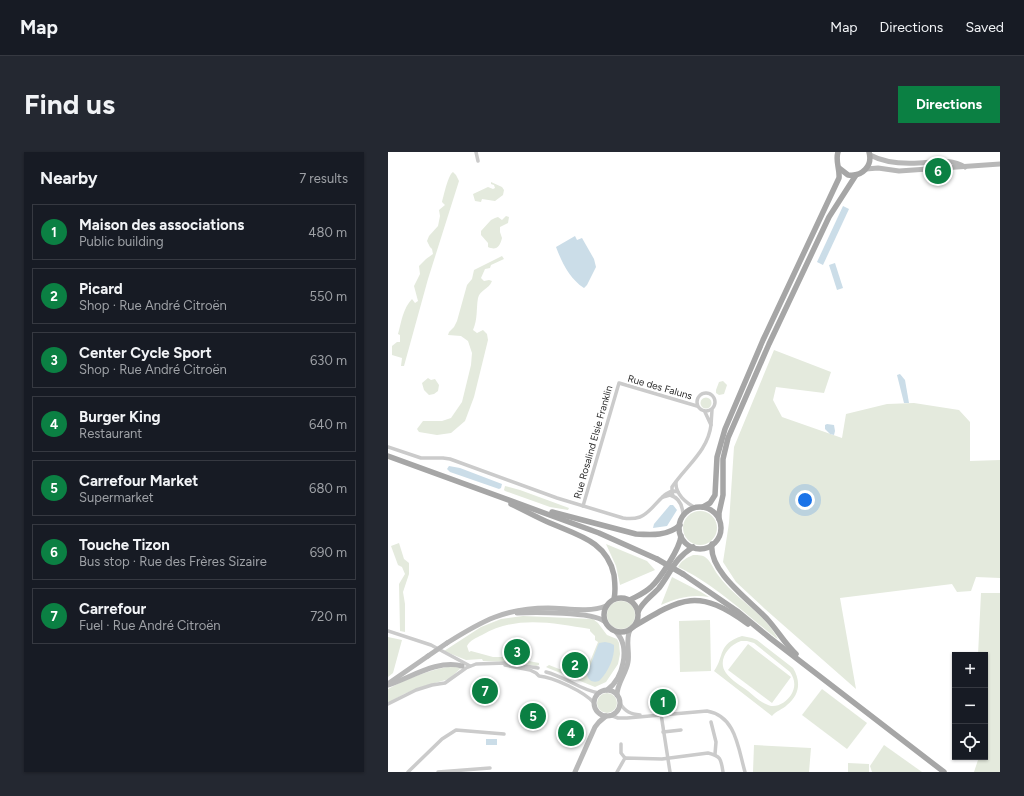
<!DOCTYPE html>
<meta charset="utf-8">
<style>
:root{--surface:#171b24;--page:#242831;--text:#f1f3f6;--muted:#9ea1a6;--line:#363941;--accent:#0b8043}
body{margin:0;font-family:Figtree,sans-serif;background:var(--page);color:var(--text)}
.controls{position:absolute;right:12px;bottom:12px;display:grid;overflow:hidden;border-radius:0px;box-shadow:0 1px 3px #0004}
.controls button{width:36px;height:36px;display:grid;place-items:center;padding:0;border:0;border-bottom:1px solid var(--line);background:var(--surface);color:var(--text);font:20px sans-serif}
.you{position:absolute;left:417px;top:348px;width:14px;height:14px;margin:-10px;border:3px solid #fff;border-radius:50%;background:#1a73e8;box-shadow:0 0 0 6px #1a73e833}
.badge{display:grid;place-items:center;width:26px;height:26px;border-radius:50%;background:var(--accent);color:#fff;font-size:13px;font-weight:700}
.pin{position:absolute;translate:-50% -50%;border:2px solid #fff;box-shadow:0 1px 4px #0006}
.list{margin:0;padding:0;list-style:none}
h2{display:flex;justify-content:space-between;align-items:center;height:52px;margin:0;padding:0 16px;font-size:17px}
h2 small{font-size:13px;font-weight:400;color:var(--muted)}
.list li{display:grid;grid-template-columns:26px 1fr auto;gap:12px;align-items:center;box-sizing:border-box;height:56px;margin:0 8px 8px;padding:0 8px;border:1px solid var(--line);border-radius:0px}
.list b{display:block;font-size:15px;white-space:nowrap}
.list p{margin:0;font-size:13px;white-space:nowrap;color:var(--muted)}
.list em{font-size:13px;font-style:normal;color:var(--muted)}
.icon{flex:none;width:22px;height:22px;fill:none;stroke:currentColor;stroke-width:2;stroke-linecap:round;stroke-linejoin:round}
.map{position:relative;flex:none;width:612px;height:620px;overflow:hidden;border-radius:0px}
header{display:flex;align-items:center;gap:24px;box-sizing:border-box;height:56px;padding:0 20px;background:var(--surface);border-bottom:1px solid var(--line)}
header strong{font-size:19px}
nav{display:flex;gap:22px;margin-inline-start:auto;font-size:14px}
.intro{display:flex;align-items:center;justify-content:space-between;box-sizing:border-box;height:96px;padding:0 24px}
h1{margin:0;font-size:28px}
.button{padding:10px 18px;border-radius:0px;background:var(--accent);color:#fff;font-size:14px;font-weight:700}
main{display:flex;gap:24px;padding:0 24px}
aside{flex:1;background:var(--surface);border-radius:0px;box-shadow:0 1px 3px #0004}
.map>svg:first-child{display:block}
.green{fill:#e4eadd;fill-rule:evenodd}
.water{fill:#cbdde8}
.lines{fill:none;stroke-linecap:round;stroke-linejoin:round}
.street{stroke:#cbcbcb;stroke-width:3.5}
.secondary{stroke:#b8b8b8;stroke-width:5}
.primary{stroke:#a6a6a6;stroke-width:5.5}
.secondary-bridge{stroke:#b8b8b8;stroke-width:5}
.primary-bridge{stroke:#a6a6a6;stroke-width:5.5}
.labels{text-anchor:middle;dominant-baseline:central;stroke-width:4;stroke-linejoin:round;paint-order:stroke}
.street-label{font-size:10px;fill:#2e2e2e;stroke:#fff}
</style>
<header>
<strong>Map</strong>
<nav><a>Map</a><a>Directions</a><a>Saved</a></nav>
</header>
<div class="intro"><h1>Find us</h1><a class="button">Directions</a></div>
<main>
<aside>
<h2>Nearby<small>7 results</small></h2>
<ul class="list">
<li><span class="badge">1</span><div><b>Maison des associations</b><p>Public building</p></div><em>480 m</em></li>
<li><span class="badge">2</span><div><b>Picard</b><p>Shop · Rue André Citroën</p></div><em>550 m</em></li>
<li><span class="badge">3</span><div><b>Center Cycle Sport</b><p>Shop · Rue André Citroën</p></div><em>630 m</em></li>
<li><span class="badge">4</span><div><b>Burger King</b><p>Restaurant</p></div><em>640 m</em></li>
<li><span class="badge">5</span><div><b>Carrefour Market</b><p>Supermarket</p></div><em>680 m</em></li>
<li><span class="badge">6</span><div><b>Touche Tizon</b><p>Bus stop · Rue des Frères Sizaire</p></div><em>690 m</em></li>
<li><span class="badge">7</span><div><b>Carrefour</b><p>Fuel · Rue André Citroën</p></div><em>720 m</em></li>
</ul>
</aside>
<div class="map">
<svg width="612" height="620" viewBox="0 0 612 620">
<rect width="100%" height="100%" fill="#fff"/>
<g class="green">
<path d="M65 20 68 23 71 29 40 127 16 214H13L14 206 4 203V194L9 190H12V183L10 182C13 171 15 156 24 147L27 151 30 149 26 134 32 122 31 114 38 107 45 102 44 97 42 95 39 89 41 84 50 74 52 64 51 58 57 53 54 50C56 43 60 23 65 20Z"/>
<polygon points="103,30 114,35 116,38 115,43 107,49 94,47 93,50 87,49 85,42 100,35 105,37 107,36 106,33 103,32"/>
<path d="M118 64 121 65 120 71 112 75V80L114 86C112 94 109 99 100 95V91L93 83V79L103 68 107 66 110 65 114 68Z"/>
<path d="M114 104 116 107 103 113 102 116 97 117 93 126 96 129 101 128 104 129C101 137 92 138 90 146 88 158 90 166 85 178L89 181 95 178 99 182 100 188 86 245 77 269 63 281 49 283 31 280 29 277 35 269H54L63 266 74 250 83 213 84 201 80 189 73 184 60 183 61 180 66 175 69 169 79 133 84 127 86 118Z"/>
<polygon points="386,198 443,220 436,241 388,235 385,248 394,265 454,286 458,262 499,252 526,251 571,258 582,270 582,309 612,308 612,426 588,425 583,439 569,440 564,432 452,446 468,537 377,457 348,430 335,410 341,371 346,295"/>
<polygon points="40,226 43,228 47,227 51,233 50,239 46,242 41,243 36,238 34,231"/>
<polygon points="335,229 339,233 336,242 331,243 328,241 328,238 331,230"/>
<circle cx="318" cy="251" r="5.5"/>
<polygon points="117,334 132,338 181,356 180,358 162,355 117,339 116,338"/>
<circle cx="312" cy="376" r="17"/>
<polygon points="11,391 16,407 21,411 21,422 15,440 17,452 17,480 12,479 11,432 17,422 14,415 10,413 3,394"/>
<polygon points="218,392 259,409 267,418 232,433 228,414"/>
<path d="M305 403C308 403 314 403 317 405 323 409 326 418 330 423 347 447 376 460 390 487L388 486C359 463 323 430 290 415 293 409 298 406 305 403Z"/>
<path d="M284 425 313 440 321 445C302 442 290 446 273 453Z"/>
<polygon points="593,441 612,441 612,620 586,620 591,605 597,605 597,503 590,503"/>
<circle cx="233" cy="463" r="14"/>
<path d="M135 464 205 467 210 471 219 483 229 487 231 491 232 502 230 512 218 530 207 535 160 516 158 515 161 513 189 524 194 521 197 522 210 490 207 488V484L202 479V477C165 471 128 463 94 483 88 486 82 488 79 494L81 500 83 499 105 505H120L151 511V513L148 514 123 510 95 509 94 507 78 508 56 499 93 475 113 467Z"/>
<polygon points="322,468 323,519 292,520 291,469"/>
<path d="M354 484 364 486 369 488 405 516C413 529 412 543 399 553 394 558 389 558 384 564L326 519C337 504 329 492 354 484ZM353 489H359L366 491 402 520C407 527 408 535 403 543 399 549 391 555 383 554 374 552 366 544 360 539 353 534 343 528 338 521 329 509 340 493 353 489Z"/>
<polygon points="0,485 14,488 5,521 0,525"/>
<polygon points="360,492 403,525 384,551 340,518"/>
<path d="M64 514 73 516 61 527 33 535 16 542 0 551V537C20 526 41 518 64 514Z"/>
<polygon points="434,537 479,571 459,597 414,563"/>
<circle cx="219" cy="551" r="10"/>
<polygon points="366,593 423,596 421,620 365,620"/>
<polygon points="496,593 534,620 484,620 482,614"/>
<polygon points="460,611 481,612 481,620 460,620"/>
</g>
<g class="water">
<polygon points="455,54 461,57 435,113 429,110"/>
<path d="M187 84 189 88 194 86 206 107 208 115 199 133 196 136C182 127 174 111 168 95Z"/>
<polygon points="447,111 455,136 449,138 441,113"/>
<polygon points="512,222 517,228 521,251 516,251 509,223"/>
<polygon points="439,272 446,273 447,279 446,283 442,282 437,277 437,273"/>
<polygon points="61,314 72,316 114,332 113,336 111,337 62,320 59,317"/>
<polygon points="282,353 285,353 289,358 279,374 265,376 266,372"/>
<path d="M217 490 222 491 226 493C227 506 220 520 211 529 205 531 200 529 199 522L210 493 211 491Z"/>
<rect x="98" y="587" width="11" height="6"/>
</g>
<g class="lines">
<g class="street">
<polyline points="88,0 90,9"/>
<circle cx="318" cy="250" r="9"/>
<polyline points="317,260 323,273 324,258"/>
<path d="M0 295 33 306H55L62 307 169 346 235 366C241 367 246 367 252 365 266 360 276 334 290 340"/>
<path d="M288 330C287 342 298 351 308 356"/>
<path d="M285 344 284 340V335C298 314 320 299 323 273"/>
<path d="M275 345 282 343C292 346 295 355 295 364"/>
<polyline points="195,354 231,231 309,254"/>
<polyline points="0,479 43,493 82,514"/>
<path d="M117 513 142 518 148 521 151 524C165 525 197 540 206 551"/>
<path d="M158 520C175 524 195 539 211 541"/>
<path d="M232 551C237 560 243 562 252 563"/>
<polyline points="0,552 28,538 44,533 57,531 78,516 88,512 118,511 150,516"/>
<polyline points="273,562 282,620"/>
<path d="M222 563 230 566H239L319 559C348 564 350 596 357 620"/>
<polyline points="323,570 328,590 327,602"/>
<polyline points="275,580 293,578"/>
<polyline points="233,592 233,601 237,606"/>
<polyline points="20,620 54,587 68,578 116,582"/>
<polyline points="50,620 102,616"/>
<path d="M229 620 237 606 274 607 320 601C333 604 333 607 335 620"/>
</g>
<g class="secondary">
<path d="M482 3C497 11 515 12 531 11 548 10 563 6 577 15"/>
<polyline points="478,17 490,16 511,19 612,12"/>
<path d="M129 461C146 460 205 460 216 469"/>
<path d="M59 491C94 469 117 456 160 456 178 456 200 461 218 454"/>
<polyline points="1,531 40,504"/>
<path d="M0 533C22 526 50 507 74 514"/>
<path d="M219 538C235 527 243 495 228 480"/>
<circle cx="219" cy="551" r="13"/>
<path d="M229 543C229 531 238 522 240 510 242 500 237 488 242 478"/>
<polyline points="187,620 207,575 211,570 218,564"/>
</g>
<g class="primary">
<path d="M451 16 460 23C474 25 485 14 481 0"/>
<polyline points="0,304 211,381 269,407"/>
<path d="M123 352C136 358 148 365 162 371 189 383 219 389 226 423 227 432 228 438 226 447"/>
<path d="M315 355 322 351 327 343 329 305 337 277 375 188 451 26C452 17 447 9 450 0"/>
<circle cx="312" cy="376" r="21"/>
<path d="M164 360 248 382C264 383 280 384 292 373"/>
<polyline points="331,367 331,361 335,343 335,307 340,286 381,192 441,65 468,23"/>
<path d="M324 392C320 420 364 450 380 468 390 479 397 492 408 502"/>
<polyline points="295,422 349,459 382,486 556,620"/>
<circle cx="233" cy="463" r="17"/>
<path d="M242 448C249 444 257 441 263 435 272 427 292 396 293 384"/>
<path d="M250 460C254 450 264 444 271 436 284 419 285 408 305 395"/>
<path d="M245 475C295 445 310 436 360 472"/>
</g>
<polyline class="secondary-bridge" points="40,504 59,491"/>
<polyline class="primary-bridge" points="269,407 295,422"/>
</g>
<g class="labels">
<g class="street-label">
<text transform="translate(272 235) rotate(16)">Rue des Faluns</text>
<text transform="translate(205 290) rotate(-74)">Rue Rosalind Elsie Franklin</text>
</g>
</g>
</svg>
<div class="controls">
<button>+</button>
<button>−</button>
<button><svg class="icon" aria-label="locate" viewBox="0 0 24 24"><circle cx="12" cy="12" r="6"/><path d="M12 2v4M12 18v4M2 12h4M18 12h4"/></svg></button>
</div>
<div class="you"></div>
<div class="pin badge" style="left:275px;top:550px">1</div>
<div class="pin badge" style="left:187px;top:513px">2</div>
<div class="pin badge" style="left:129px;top:500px">3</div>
<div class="pin badge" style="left:183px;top:581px">4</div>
<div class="pin badge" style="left:145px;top:564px">5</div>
<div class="pin badge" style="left:550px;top:19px">6</div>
<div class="pin badge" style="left:97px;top:539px">7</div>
</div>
</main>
